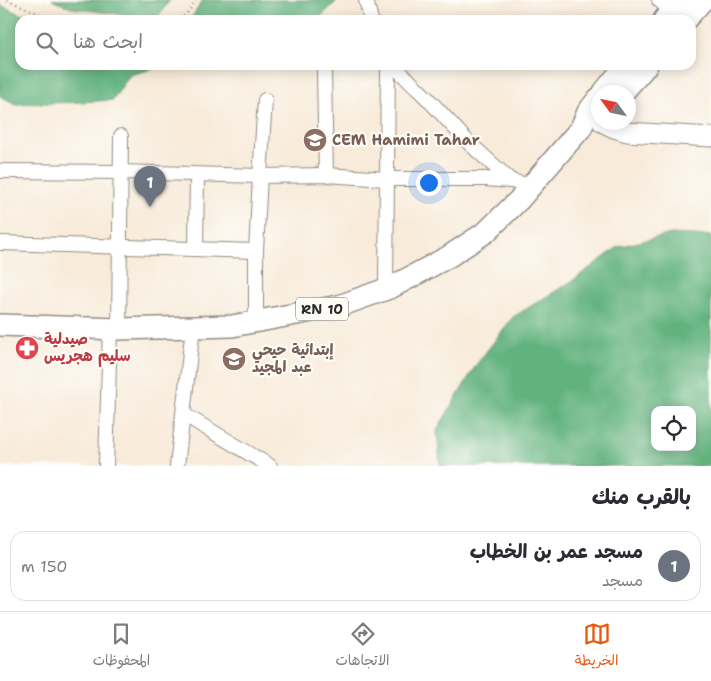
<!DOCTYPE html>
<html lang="ar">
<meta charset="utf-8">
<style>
:root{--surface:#fff;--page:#f2f2f3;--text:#2b2b33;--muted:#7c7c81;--line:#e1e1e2;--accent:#ea580c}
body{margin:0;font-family:"Shantell Sans","Playpen Sans Arabic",sans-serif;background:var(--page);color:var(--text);direction:rtl}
.controls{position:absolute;right:15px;bottom:15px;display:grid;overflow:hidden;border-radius:10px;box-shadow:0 2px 12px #0003}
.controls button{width:45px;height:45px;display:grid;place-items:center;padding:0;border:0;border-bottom:1px solid var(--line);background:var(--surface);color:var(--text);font:25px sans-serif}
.compass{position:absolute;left:591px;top:85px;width:45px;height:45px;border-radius:50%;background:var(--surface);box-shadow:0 2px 12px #0003;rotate:303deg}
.you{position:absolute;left:428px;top:182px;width:18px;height:18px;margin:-12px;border:4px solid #fff;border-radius:50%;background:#1a73e8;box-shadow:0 0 0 8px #1a73e833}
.badge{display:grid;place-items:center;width:32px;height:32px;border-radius:50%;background:var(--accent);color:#fff;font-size:16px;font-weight:700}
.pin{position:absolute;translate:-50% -41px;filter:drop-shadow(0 1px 2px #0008)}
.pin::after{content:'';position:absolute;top:26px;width:18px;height:15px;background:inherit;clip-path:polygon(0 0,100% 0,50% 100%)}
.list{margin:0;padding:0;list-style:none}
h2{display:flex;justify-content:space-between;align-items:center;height:65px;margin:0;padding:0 20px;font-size:21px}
h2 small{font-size:16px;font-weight:400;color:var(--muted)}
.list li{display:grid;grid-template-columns:32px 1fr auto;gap:15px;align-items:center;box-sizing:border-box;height:70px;margin:0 10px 10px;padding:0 10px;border:1px solid var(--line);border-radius:15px}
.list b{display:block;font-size:19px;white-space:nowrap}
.list p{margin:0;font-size:16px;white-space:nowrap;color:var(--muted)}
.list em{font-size:16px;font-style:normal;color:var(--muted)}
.icon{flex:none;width:28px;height:28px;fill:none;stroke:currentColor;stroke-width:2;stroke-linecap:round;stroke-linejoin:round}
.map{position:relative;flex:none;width:711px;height:466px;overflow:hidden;direction:ltr}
.search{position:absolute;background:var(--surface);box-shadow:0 2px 12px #0003;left:15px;right:15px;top:15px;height:55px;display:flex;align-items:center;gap:12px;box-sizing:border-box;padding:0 18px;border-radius:15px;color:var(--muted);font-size:19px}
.sheet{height:145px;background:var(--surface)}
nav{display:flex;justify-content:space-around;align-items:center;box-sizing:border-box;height:70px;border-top:1px solid var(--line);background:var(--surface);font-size:14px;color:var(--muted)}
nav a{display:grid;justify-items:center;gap:2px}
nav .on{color:var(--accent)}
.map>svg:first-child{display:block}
.forest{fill:#62b27e;stroke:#466e54;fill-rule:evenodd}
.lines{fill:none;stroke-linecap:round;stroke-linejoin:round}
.street-casing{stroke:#928b82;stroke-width:16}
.secondary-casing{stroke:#928b82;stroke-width:21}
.primary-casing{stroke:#928b82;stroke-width:24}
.path{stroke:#928b82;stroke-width:2.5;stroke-dasharray:1 4;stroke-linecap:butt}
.street{stroke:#fff;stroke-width:14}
.secondary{stroke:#fff;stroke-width:19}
.primary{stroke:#fff;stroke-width:21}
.labels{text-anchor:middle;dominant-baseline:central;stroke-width:4.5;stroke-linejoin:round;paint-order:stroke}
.shield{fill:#fdfcf7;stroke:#6a6a68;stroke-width:1}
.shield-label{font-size:14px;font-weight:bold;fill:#2b2b2b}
.education-label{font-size:15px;font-weight:bold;fill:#785e54;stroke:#fdfcf7;text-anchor:start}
.health-label{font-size:15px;font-weight:bold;fill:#be3a42;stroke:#fdfcf7;text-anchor:start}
</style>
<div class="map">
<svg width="711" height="466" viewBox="0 0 711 466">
<rect width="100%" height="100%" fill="#fdfcf7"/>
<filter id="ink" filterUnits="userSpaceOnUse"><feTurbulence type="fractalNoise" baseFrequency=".02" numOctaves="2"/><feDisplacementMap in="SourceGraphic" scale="10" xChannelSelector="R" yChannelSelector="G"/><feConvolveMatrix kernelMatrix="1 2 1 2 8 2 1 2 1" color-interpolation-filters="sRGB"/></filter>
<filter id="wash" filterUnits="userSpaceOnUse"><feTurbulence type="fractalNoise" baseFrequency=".0096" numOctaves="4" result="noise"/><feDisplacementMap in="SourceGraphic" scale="20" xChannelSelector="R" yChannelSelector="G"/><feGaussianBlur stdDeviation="1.12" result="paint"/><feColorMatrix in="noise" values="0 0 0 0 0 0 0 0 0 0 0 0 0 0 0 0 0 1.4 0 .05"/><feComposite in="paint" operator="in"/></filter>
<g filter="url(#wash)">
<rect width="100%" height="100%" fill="#f8ebda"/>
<g class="forest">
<polygon points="52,0 170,0 156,19 71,8"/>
<polygon points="203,0 338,0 317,20 190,20"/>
<polygon points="0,5 34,20 20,20 20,65 166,65 130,75 113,100 81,102 16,104 0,96"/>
<path d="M671 234 711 236V466H440L437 430 476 365 513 317 572 281 618 247ZM655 410H692V447H655Z"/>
</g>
</g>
<g filter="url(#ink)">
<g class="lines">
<g class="street-casing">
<g id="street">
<polyline points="366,0 371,20"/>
<polyline points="659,0 677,16"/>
<polyline points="393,65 428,99 468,142 511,181"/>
<polyline points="324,71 326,175"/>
<polyline points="0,171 121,172 260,176 326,175 387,179 485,179 511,181 532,186"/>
<polyline points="0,243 256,251"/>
<polyline points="196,249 197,175"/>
<polyline points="386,289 388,65"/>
<polyline points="256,322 256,251 260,176 265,100"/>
<polyline points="119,329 121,136"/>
<polyline points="183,414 270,466"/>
<polyline points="106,466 110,328"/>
<polyline points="177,466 193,327"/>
</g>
</g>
<g class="secondary-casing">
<polyline id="secondary" points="602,122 614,128 627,132 711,137"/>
</g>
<g class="primary-casing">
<g id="primary">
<polyline points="664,20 680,0"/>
<polyline points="685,20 703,0"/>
<polyline points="604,92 626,65"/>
<polyline points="623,92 647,65"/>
<polyline points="0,325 119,329 232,326 339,306 392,287 448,257 486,232 519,200 581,128 588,112 598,99"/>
</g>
</g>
<g class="path">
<polyline points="7,0 54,20"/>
<polyline points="180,20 188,12 196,0"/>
</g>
<use href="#street" class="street"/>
<use href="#secondary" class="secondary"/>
<use href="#primary" class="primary"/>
</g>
</g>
<defs>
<g id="school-disc" transform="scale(1.25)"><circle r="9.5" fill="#8d6e63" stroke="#fdfcf7"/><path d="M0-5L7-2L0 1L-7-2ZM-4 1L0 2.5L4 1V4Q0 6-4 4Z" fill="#fff"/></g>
<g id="pharmacy-disc" transform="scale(1.25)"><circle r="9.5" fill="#e0444e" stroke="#fdfcf7"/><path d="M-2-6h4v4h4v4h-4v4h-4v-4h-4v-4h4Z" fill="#fff"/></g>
</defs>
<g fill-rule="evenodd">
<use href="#school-disc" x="315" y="140"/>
<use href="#pharmacy-disc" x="27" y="348"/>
<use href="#school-disc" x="234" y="359"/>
</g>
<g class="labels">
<rect class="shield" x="296" y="297.5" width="52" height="23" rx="4"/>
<g class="shield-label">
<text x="322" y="309">RN 10</text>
</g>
<g class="education-label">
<text x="332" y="140">CEM Hamimi Tahar</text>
<text x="252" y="350">إبتدائية حيحي<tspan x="252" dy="17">عبد المجيد</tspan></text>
</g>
<g class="health-label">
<text x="44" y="339">صيدلية<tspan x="44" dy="17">سليم هجريس</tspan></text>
</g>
</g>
</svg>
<div class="controls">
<button><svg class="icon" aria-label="locate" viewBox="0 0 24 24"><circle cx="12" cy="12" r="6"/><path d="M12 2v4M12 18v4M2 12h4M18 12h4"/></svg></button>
</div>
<svg class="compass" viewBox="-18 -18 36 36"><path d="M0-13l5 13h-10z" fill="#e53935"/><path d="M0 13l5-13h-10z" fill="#7c7c81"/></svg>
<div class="you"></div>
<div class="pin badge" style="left:150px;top:207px;background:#6b7280">1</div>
<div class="search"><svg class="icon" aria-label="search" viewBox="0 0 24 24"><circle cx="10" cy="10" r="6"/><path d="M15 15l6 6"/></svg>ابحث هنا</div>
</div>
<section class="sheet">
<h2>بالقرب منك<small></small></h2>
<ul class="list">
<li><span class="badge" style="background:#6b7280">1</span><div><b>مسجد عمر بن الخطاب</b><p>مسجد</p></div><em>150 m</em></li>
</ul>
</section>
<nav>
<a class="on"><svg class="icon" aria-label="map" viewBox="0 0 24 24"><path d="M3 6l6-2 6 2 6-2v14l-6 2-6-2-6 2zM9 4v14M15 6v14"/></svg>الخريطة</a>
<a><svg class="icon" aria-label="directions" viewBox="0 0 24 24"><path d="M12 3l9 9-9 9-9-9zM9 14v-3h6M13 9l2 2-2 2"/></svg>الاتجاهات</a>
<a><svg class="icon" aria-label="saved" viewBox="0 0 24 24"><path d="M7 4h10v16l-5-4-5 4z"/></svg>المحفوظات</a>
</nav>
